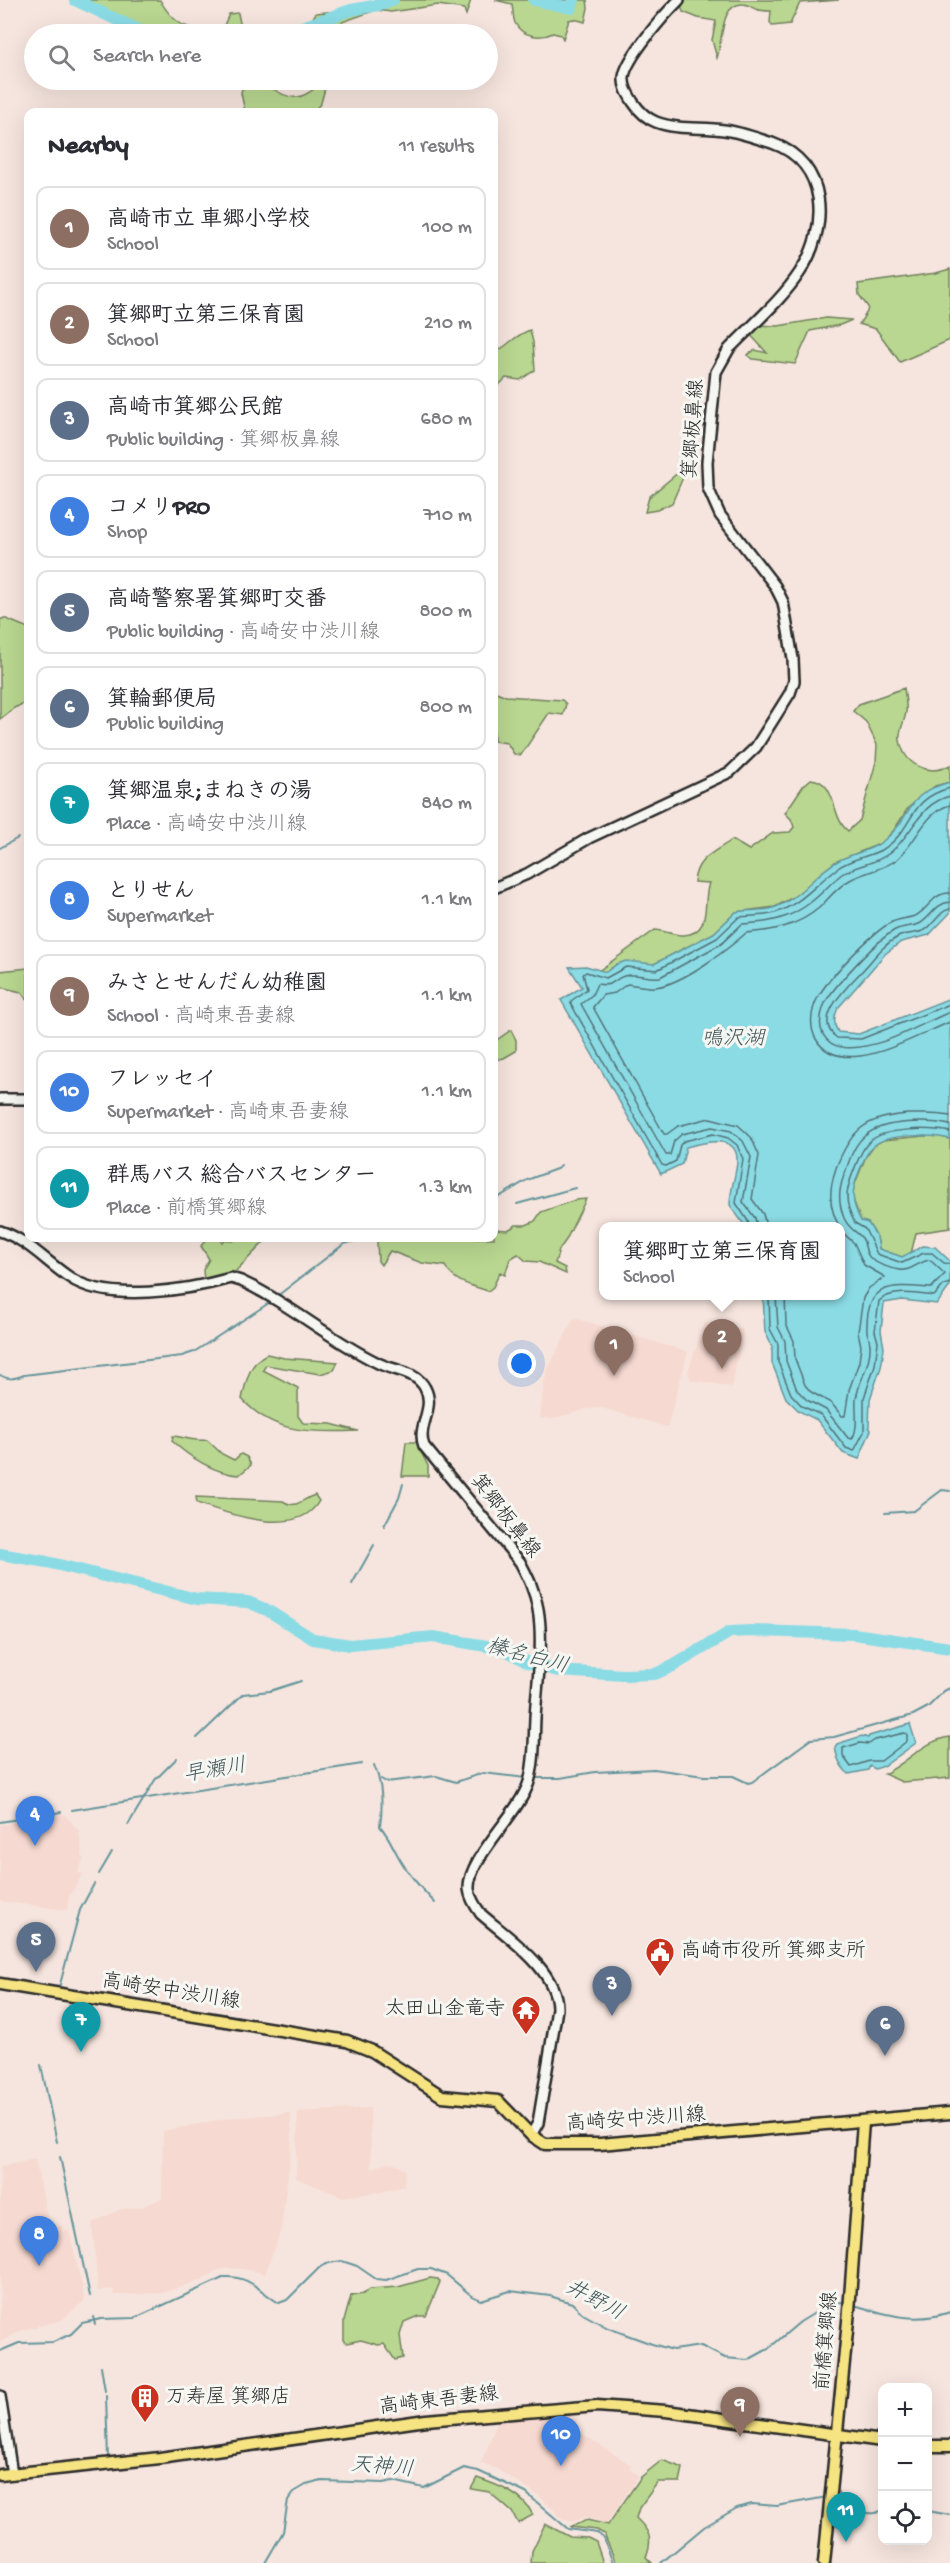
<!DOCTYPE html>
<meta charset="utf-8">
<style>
:root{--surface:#fff;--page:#f7f7f7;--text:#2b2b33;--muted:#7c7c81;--line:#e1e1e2;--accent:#db2777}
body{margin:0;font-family:"Gochi Hand","Klee One",sans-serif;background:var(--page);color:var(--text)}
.controls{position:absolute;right:18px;bottom:18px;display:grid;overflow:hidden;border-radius:12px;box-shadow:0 6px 24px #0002}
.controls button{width:54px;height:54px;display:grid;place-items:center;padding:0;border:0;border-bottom:2px solid var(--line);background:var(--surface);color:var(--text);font:30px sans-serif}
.you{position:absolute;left:522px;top:1364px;width:21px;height:21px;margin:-15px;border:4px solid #fff;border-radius:50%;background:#1a73e8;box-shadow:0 0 0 9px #1a73e833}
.badge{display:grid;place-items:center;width:39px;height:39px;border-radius:50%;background:var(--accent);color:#fff;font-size:20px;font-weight:700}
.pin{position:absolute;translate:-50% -50px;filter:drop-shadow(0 2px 3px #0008)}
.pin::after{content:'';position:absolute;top:32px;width:21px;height:18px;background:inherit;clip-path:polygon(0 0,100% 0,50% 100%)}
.popup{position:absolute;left:599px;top:1222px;width:246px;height:78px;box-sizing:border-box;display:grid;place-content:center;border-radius:12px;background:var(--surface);filter:drop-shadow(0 2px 4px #0005);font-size:20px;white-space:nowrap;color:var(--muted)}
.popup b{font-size:22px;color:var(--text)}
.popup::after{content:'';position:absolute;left:50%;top:100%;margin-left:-12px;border:12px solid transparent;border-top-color:var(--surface)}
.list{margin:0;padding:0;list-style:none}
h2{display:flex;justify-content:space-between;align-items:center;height:78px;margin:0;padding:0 24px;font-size:26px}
h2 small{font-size:20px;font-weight:400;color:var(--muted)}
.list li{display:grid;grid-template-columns:39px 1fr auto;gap:18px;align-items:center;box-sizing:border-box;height:84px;margin:0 12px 12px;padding:0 12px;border:2px solid var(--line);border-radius:12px}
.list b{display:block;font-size:22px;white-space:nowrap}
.list p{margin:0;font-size:20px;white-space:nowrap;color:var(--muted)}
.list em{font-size:20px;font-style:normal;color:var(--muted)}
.icon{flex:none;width:33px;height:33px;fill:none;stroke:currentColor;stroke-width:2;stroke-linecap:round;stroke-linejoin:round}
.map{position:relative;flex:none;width:950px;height:2563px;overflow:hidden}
.search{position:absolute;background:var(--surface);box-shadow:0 6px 24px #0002;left:24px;top:24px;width:474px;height:66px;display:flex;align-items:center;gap:15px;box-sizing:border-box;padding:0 21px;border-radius:33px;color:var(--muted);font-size:22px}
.panel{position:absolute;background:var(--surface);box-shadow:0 6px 24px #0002;left:24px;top:108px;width:474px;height:1134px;border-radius:12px}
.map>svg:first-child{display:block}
.built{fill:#f6d9d0}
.green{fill:#b9d790;stroke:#72815e;stroke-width:1.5}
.water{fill:#8bdbe5;stroke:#65959b;stroke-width:1.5}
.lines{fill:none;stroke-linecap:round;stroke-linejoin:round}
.shore{stroke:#517175;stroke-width:1.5}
.stream{stroke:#65959b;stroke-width:2}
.river{stroke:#8bdbe5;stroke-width:12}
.secondary-casing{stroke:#2b2b2b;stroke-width:14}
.primary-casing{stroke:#2b2b2b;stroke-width:15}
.secondary{stroke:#f6f6f2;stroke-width:9}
.primary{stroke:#f6e381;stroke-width:10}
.labels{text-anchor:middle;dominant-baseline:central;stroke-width:6;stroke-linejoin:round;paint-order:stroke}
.street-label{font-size:20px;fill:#2b2b2b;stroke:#f6f6f2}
.poi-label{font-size:20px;fill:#2b2b2b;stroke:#f6f6f2;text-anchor:start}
.water-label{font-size:21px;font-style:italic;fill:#43575a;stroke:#f6f6f2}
</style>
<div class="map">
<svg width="950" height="2563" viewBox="0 0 950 2563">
<rect width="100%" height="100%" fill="#f6e5de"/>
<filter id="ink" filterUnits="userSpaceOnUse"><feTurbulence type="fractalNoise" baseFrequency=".0167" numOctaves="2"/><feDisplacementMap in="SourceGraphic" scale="12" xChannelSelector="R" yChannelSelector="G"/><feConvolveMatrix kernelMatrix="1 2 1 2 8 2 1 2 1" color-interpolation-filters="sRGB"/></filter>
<g filter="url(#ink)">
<g class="built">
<polygon points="574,1318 688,1352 667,1427 602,1408 587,1409 552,1419 540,1418 544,1383 548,1369"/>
<polygon points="705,1323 743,1330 732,1387 691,1380 688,1371"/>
<polygon points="64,1814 79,1831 83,1860 78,1872 83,1874 69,1897 67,1910 0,1901 0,1825"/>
<polygon points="370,2108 371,2168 388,2163 397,2165 405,2170 404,2186 381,2192 343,2197 296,2178 298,2112"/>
<polygon points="291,2113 292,2141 281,2229 265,2274 242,2269 229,2268 219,2270 201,2280 162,2293 114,2295 113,2289 98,2291 92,2223 121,2209 141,2207 162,2198 163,2131 230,2118"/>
<polygon points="35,2159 50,2229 62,2225 63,2232 69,2230 85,2300 62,2320 23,2330 0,2342 0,2167"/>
<polygon points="571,2410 571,2418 577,2418 576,2430 631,2465 629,2469 639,2476 606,2524 586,2517 573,2522 563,2519 539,2496 495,2468 481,2463 498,2420 502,2416"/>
</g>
<g class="green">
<path d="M81 0H160C176 29 192 31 222 30L229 14 238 13 242 33 146 34 142 29Z"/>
<polygon points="384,0 471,0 466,15 464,9 438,5 391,12 376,10 342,22 335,34 297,34 305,30 316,13 349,10"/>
<path d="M495 0H587L588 8 585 22 574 19 569 20 563 39 561 35 553 33C541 39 522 37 515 23 513 18 513 9 512 4Z"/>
<path d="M679 0H839L800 3 790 24 772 26 770 22 771 11C766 11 761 11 756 9 752 8 748 4 743 4 720 3 723 41 717 58L712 40 716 21 698 18 683 12Z"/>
<path d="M244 80H268L269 86C293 104 305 99 324 80L327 81 321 103 313 112H245L241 93Z"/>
<polygon points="950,269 950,340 900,362 876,329 859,324 867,312 868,307 859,295 858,284 936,273"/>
<polygon points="826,318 852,320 840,325 810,331 795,364 753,359 747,355 755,350 767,353 749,333 754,325 778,326"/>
<path d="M530 330 533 342 535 370 520 380 506 378 494 390V353C510 345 513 336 530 330Z"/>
<polygon points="680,471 684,475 672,503 657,510 645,512 649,497"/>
<polygon points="4,618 28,628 28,702 14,708 0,719 0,620"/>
<path d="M904 688C905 696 907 705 906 712 905 721 898 732 900 740 904 765 929 777 950 765V782L935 786 908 808 894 830 882 843 835 862 801 893 775 907 736 912 714 933 654 964H617L606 972H597L655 930C664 931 675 935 683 935 713 934 702 901 709 883L694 882C696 858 713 853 732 840L749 850 773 833 790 832 794 827 791 819 785 813 803 786 811 779C838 782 830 817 848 831L860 820 876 762 877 745 866 722 853 711 859 704Z"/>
<polygon points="494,691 506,696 562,700 566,704 563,715 549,713 521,755 514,754 507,743 494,741"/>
<polygon points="28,968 28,1001 21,992 0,987 0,971"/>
<polygon points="511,1030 516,1040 516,1051 504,1058 494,1060 494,1042"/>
<polygon points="935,1135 950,1139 950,1228 916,1233 911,1254 902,1257 879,1249 877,1237 868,1223 861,1221 851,1194 866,1156 874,1145 883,1140"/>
<path d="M586 1199 566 1240 559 1250 555 1263 565 1268 566 1274 539 1262 526 1261 518 1254 510 1259 505 1275 500 1272 493 1287 488 1291C471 1285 454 1283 445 1266L422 1263 390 1251 381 1265 378 1261 377 1242 381 1238H494V1229L508 1230 516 1225H526L535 1221 541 1212 575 1200Z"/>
<polygon points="207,1238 220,1238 222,1242 226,1239 232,1241 238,1238 268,1238 230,1277 204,1281 203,1270 209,1259 201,1246"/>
<path d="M267 1354 284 1358 338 1362 334 1370 320 1374 266 1365 263 1370 298 1388V1416L303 1423 331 1424 358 1431C314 1433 273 1434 242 1399 246 1382 249 1362 267 1354Z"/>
<path d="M173 1436C185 1437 195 1442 207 1440L222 1454 234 1460 241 1454 247 1457 251 1465 239 1475C216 1474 189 1457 172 1441Z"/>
<polygon points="406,1442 416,1442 428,1466 428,1476 402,1476"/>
<path d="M315 1495 319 1501C298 1539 228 1514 197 1503L196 1497 283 1501C297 1510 301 1499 315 1495Z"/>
<path d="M950 1737V1778L902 1782 884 1774C908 1763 922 1741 950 1737Z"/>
<polygon points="430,2278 438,2279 440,2282 426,2316 418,2316 404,2322 400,2335 403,2358 395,2360 384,2344 378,2345 361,2340 347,2343 344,2340 344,2321 351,2296 363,2294 370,2289 398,2287"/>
<path d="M662 2460 683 2468 680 2482H658L639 2508 636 2518C650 2531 653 2539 646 2557L652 2563H616L604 2534 597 2530 570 2527 587 2520 608 2525 641 2477Z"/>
<path d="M477 2478C498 2485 523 2494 533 2515L518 2523 512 2512 489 2492 471 2489Z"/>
<polygon points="545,2524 570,2537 588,2538 596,2542 603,2563 531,2563 532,2551"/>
</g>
<g class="water">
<path d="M950 782V913L929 935 901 942 885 954 838 1008C834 1017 833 1024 838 1032L859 1034 950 998V1139C932 1135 891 1133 876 1144 867 1150 863 1162 859 1172 851 1192 851 1201 861 1221L868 1223 877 1237 879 1249 902 1257 923 1246 935 1247 950 1261V1286L937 1304 902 1300 884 1303 881 1331 884 1348 881 1367 870 1399 869 1427 871 1430 859 1459 843 1453 817 1420 799 1411 786 1398 772 1363V1346L765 1332 763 1296H840V1226H745L730 1205C730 1190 736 1176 737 1162 739 1132 701 1143 686 1147L682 1164 661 1174 561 1000 582 987 569 967 586 966 606 972 617 964 626 961 654 964 714 933 736 912C748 909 761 912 773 908 800 899 813 875 836 862 851 853 870 852 883 841 914 817 903 794 950 782Z"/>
<path d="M910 1724 916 1743 884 1766 875 1769 870 1766 868 1770 849 1774C840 1767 837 1758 835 1747L837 1744 862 1736 868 1738 869 1736Z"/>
</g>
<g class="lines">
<g class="shore">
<path d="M950 893C933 893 930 907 917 915 909 919 898 918 890 923 872 933 826 980 817 999 811 1011 809 1027 816 1039 825 1055 842 1058 860 1056 887 1053 924 1033 950 1022"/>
<path d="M950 902C936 903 932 916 921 923 914 927 903 926 895 930 878 939 833 987 825 1003 821 1013 818 1025 823 1034 830 1048 846 1049 860 1047 891 1043 921 1024 950 1012"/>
<path d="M950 909C939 911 935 924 925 930 917 934 906 933 898 937 884 944 874 958 864 969 850 984 810 1019 837 1038L861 1039 950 1004"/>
<path d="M950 1132C931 1128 884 1127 869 1142 861 1150 858 1160 854 1170 845 1192 844 1202 855 1223L865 1229 877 1254 902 1263 924 1253H932L944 1263 950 1264"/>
<path d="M749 1226 748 1221 736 1203 743 1159 737 1145 728 1138 713 1134 684 1141 680 1145 676 1161 666 1166 662 1165 571 1004V1001L587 989 583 974 586 972 606 978 626 967 657 970 717 938 739 917C751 915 763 917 775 913 802 904 816 883 838 868 852 858 870 857 885 848 915 828 907 799 950 788"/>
<path d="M757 1226 755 1218 743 1202 751 1157 743 1141 731 1131 712 1127 682 1134 674 1141 670 1155H666L581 1004 592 995 597 984C614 987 612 980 624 976 635 972 648 979 660 977L721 944 742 924C768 923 790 919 811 902 822 894 831 882 842 874 857 864 878 864 892 851 915 831 919 804 950 796"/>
<path d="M766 1226 763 1214 752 1199 759 1155 751 1137 738 1125 710 1118 678 1126 667 1134H664L593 1007 603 995 615 993 627 984C636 985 646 988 656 987 682 984 727 950 746 933 773 931 798 926 819 908 828 899 838 886 850 880 864 872 883 870 896 860 916 844 924 812 950 805"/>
<path d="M839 1226C828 1206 829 1189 836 1168 851 1129 866 1117 908 1114 923 1114 936 1113 950 1116"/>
<path d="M769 1296 770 1329 778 1344V1362L791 1394 802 1406 821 1415 846 1448 854 1451 864 1432V1398L875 1365 878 1342 875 1331 879 1301C892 1289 918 1294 934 1296L944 1285 950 1283"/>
<path d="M776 1296 778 1327 785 1341 786 1361 797 1390 807 1400 826 1410 848 1438 852 1439C859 1428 855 1411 856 1399 859 1380 871 1364 870 1345 870 1340 868 1336 867 1332 865 1281 892 1285 931 1288L945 1274 930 1260C919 1261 911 1272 900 1270 891 1269 872 1263 868 1255 864 1249 866 1243 862 1238 856 1230 849 1230 844 1218 837 1200 839 1187 846 1170 850 1158 855 1143 866 1135 883 1120 929 1120 950 1125"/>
<polyline points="785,1296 786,1324 794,1341 795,1359 805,1385 811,1392 831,1403 842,1416 845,1416 849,1390 859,1362 861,1346 858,1332 863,1298 869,1288 885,1277 864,1265 854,1243 840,1230"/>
<polygon points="904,1733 907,1734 907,1741 881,1761 869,1761 851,1767 843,1756 843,1748 860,1743 869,1744 875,1740"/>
</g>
<g class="stream">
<polyline points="0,848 18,838"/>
<polyline points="494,1200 527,1180 559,1168 561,1165"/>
<polyline points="517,1204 575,1188"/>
<polyline points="276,1297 344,1244 365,1238"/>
<path d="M0 1375C9 1380 14 1379 24 1375L182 1356 194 1352 272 1301"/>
<polyline points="885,1513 914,1511 942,1490 950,1491"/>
<polyline points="384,1526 399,1498 403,1484"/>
<polyline points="352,1584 374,1545"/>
<polyline points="197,1738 243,1694 270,1691 301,1681"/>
<path d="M374 1765C383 1785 383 1805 380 1826 389 1837 391 1843 397 1854 407 1873 421 1888 435 1903"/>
<polyline points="533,1778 560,1778 595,1772 654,1769 704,1776 733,1776 748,1783 752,1782 811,1739 834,1737 913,1715 928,1707 944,1691 950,1688"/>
<polyline points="381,1779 386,1782 436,1776 456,1782 483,1773 526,1778"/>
<polyline points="72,1810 362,1764"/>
<polyline points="0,1822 61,1812"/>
<polyline points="128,1825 155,1780 177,1758"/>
<polyline points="99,1874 112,1852"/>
<polyline points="59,1988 80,1910 94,1884"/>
<polyline points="41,2065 57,2142"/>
<polyline points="60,2157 90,2296"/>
<path d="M854 2305C887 2315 916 2324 950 2312"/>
<polyline points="93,2317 95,2324"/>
<path d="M0 2351 19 2343 53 2342 71 2334 82 2323 101 2319 135 2318 225 2277C251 2276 259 2291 279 2303L287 2300 320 2267 329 2263 342 2261 357 2266 376 2279 386 2280 418 2269H431L447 2275 472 2296 481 2300 510 2291 550 2296 572 2303 583 2314 608 2328 652 2344 673 2350 701 2346 725 2358 748 2360 768 2349 800 2322 831 2303 846 2302"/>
<polyline points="101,2366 105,2391"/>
<polyline points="106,2396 108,2459"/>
<path d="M835 2500C848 2505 869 2520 882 2510"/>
<polyline points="928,2511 950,2515"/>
<polyline points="265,2563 283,2532 288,2500 294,2492 306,2485 322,2481 383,2483 393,2481 424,2488 464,2468 478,2471 526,2493 568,2529 597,2533 604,2539 613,2563"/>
<polyline points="661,2563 704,2527 737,2508 752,2504 777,2506 827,2497"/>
</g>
<g class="river">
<polyline points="75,0 147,34"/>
<polyline points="534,0 571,8 574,0"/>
<polyline points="258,34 300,28 351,10 384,4 393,0"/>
<polyline points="0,1554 47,1562 197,1599 248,1602 267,1610 313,1639 350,1645 433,1637 504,1649 527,1662 558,1671 624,1675 655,1674 673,1666 730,1632 751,1631 854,1634 950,1648"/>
</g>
<g class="secondary-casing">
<g id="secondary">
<path d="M494 888 527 874 589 838 730 772 756 747 790 693 794 681 793 659 783 602 775 586 720 515 708 488 707 462 716 372 729 349C753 324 781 301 800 272 829 228 829 163 772 143 756 138 740 132 724 130 702 127 677 130 656 122 646 118 639 111 633 102 628 94 623 86 624 77 626 58 665 14 679 0"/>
<polyline points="0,1099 28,1099"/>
<path d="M0 1231C28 1240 45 1261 69 1277 108 1304 188 1290 231 1278L241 1281C289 1303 330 1340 378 1363 394 1371 416 1371 425 1388 436 1409 416 1426 424 1446L520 1562C528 1577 535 1591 538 1609 544 1644 537 1682 535 1718 534 1739 535 1762 529 1782 519 1814 467 1859 469 1889 470 1898 475 1906 481 1914 507 1937 558 1970 557 2009L538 2123 531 2135"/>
<polyline points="0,2396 12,2474"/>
</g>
</g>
<g class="primary-casing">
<g id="primary">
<polyline points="0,1984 347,2041 372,2051 442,2096 498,2101 531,2135 545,2144 600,2144 950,2113"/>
<polyline points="928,2446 950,2446"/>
<polyline points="0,2475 160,2458 426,2420 597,2406 666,2411 882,2441"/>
<polyline points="824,2563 849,2311 863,2122"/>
</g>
</g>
<use href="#secondary" class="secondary"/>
<use href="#primary" class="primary"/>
</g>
</g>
<defs>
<g id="civic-pin" transform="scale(1.5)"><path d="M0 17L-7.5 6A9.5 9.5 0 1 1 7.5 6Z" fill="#c8321e" stroke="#f6f6f2"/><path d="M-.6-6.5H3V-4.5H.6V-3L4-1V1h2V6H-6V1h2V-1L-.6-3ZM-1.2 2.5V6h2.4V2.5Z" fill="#fff"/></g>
<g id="temple-pin" transform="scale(1.5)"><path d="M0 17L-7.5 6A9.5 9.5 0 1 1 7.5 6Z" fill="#c8321e" stroke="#f6f6f2"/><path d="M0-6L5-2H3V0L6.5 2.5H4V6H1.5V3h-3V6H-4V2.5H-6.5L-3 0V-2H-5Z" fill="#fff"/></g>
<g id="building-pin" transform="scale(1.5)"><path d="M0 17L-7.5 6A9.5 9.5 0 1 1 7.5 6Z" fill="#c8321e" stroke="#f6f6f2"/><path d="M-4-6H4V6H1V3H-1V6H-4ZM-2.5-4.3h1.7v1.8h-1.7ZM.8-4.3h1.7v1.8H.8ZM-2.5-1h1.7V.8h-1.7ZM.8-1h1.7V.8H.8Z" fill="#fff"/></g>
</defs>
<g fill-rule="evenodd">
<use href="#civic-pin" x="660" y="1952"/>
<use href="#temple-pin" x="526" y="2010"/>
<use href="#building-pin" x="145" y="2398"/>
</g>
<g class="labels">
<g class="street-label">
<text transform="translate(695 429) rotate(-86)">箕郷板鼻線</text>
<text transform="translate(504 1517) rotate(52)">箕郷板鼻線</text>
<text transform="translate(171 1993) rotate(9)">高崎安中渋川線</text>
<text transform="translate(636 2121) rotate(-4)">高崎安中渋川線</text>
<text transform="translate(828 2341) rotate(-85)">前橋箕郷線</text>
<text transform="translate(439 2402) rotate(-7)">高崎東吾妻線</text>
</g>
<g class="poi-label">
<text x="681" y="1952">高崎市役所 箕郷支所</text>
<text x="505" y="2010" text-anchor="end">太田山金竜寺</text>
<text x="166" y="2398">万寿屋 箕郷店</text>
</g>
<g class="water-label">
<text x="733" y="1040">鳴沢湖</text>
<text transform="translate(527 1658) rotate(15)">榛名白川</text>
<text transform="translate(215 1772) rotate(-9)">早瀬川</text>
<text transform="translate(594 2302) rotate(28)">井野川</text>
<text transform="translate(382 2469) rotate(5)">天神川</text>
</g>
</g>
</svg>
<div class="controls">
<button>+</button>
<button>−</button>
<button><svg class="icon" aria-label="locate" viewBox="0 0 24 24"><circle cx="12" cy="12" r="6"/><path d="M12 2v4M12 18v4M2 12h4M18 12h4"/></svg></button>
</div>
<div class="you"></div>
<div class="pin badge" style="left:614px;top:1376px;background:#8d6e63">1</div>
<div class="pin badge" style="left:722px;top:1369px;background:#8d6e63">2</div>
<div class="popup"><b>箕郷町立第三保育園</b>School</div>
<div class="pin badge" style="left:612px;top:2016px;background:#5c6f8a">3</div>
<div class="pin badge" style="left:35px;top:1846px;background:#3f7fe0">4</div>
<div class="pin badge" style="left:36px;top:1972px;background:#5c6f8a">5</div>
<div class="pin badge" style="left:885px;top:2056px;background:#5c6f8a">6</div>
<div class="pin badge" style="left:81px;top:2052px;background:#0f9aa8">7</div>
<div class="pin badge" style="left:39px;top:2266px;background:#3f7fe0">8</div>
<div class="pin badge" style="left:740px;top:2437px;background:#8d6e63">9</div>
<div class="pin badge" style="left:561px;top:2466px;background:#3f7fe0">10</div>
<div class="pin badge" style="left:846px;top:2542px;background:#0f9aa8">11</div>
<div class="search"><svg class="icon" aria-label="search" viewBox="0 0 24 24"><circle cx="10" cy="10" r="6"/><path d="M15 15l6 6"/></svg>Search here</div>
<section class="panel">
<h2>Nearby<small>11 results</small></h2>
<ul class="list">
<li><span class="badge" style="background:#8d6e63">1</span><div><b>高崎市立 車郷小学校</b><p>School</p></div><em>100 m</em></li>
<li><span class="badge" style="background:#8d6e63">2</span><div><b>箕郷町立第三保育園</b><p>School</p></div><em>210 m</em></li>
<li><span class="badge" style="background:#5c6f8a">3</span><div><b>高崎市箕郷公民館</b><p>Public building · 箕郷板鼻線</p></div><em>680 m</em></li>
<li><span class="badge" style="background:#3f7fe0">4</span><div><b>コメリPRO</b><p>Shop</p></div><em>710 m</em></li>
<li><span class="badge" style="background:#5c6f8a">5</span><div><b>高崎警察署箕郷町交番</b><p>Public building · 高崎安中渋川線</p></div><em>800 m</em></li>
<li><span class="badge" style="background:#5c6f8a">6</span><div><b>箕輪郵便局</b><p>Public building</p></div><em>800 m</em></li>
<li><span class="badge" style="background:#0f9aa8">7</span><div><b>箕郷温泉;まねきの湯</b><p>Place · 高崎安中渋川線</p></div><em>840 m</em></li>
<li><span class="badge" style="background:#3f7fe0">8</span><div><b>とりせん</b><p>Supermarket</p></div><em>1.1 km</em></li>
<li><span class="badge" style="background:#8d6e63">9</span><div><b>みさとせんだん幼稚園</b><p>School · 高崎東吾妻線</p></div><em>1.1 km</em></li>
<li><span class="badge" style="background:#3f7fe0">10</span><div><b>フレッセイ</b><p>Supermarket · 高崎東吾妻線</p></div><em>1.1 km</em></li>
<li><span class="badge" style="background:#0f9aa8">11</span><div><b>群馬バス 総合バスセンター</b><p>Place · 前橋箕郷線</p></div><em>1.3 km</em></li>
</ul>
</section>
</div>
